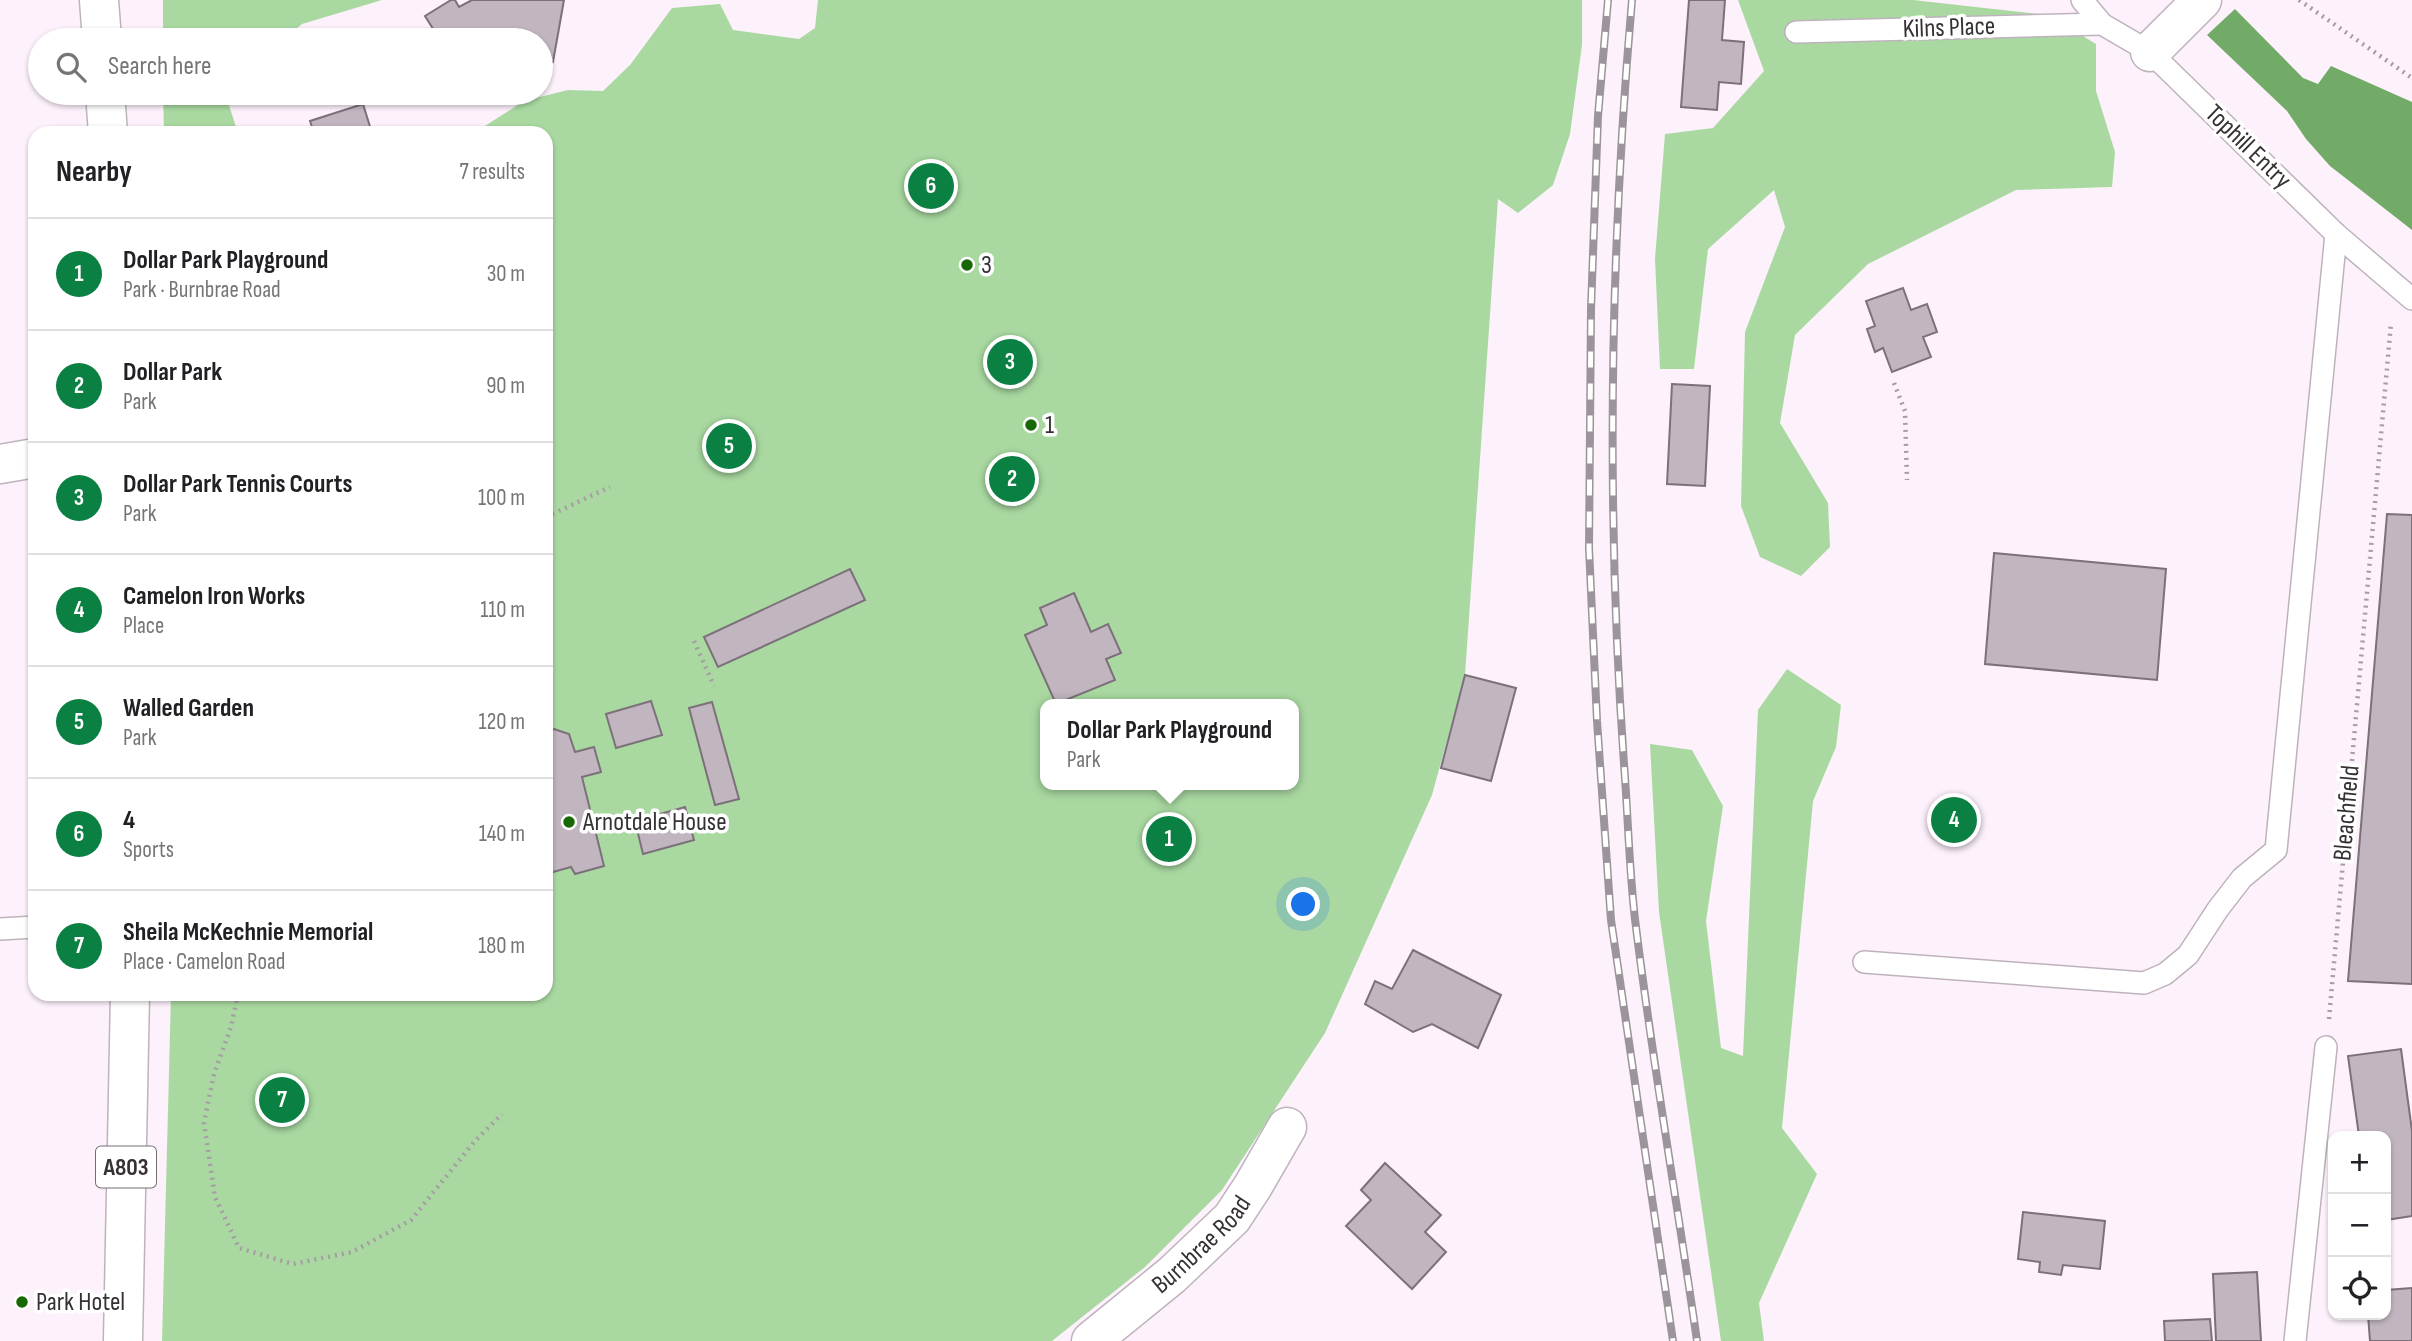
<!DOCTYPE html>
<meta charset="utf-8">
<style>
:root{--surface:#fff;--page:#f6f6f6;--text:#202124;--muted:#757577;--line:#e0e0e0;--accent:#0b8043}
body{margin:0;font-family:"Sofia Sans Condensed",sans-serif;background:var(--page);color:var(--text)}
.controls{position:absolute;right:21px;bottom:21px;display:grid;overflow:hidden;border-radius:14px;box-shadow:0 2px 5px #0004}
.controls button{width:63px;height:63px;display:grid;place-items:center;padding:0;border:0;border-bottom:2px solid var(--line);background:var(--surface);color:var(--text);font:35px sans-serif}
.you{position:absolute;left:1304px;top:905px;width:24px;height:24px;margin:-18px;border:5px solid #fff;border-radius:50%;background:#1a73e8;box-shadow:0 0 0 10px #1a73e833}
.badge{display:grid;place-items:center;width:46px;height:46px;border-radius:50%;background:var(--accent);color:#fff;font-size:23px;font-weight:700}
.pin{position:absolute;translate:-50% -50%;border:4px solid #fff;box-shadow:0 2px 7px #0006}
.popup{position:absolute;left:1040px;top:699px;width:259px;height:91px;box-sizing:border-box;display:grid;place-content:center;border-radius:14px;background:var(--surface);filter:drop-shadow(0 2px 5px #0005);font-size:23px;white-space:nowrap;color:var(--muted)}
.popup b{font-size:26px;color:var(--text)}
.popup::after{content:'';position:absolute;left:50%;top:100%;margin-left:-14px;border:14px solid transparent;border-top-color:var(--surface)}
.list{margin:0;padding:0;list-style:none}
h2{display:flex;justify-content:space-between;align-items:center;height:91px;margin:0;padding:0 28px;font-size:30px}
h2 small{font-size:23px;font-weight:400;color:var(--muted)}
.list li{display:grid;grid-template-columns:46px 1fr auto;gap:21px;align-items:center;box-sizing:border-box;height:112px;padding:0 28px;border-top:2px solid var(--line)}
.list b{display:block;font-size:26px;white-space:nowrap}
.list p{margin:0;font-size:23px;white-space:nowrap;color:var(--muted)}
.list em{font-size:23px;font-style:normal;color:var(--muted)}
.icon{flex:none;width:38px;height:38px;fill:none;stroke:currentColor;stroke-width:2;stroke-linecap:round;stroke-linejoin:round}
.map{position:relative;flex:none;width:2412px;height:1341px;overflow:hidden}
.search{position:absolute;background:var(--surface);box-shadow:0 2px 5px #0004;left:28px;top:28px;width:525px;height:77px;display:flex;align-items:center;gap:18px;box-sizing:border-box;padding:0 24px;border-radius:38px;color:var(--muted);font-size:26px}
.panel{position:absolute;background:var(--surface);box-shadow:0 2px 5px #0004;left:28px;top:126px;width:525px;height:875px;border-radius:21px}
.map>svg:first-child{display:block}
.green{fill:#a9d9a1;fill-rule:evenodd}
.water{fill:#72aa68}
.building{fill:#c1b5bf;stroke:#7c717a;stroke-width:2}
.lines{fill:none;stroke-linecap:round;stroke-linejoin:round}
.service-casing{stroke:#beb3bd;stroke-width:24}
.minor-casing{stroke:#beb3bd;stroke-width:41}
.tertiary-casing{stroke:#beb3bd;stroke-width:41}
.primary-casing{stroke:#beb3bd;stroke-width:41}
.path{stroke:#a59ca4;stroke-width:4.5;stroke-dasharray:2 5;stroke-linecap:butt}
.service{stroke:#fff;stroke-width:21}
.minor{stroke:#fff;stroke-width:38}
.tertiary{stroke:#fff;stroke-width:38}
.primary{stroke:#fff;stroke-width:38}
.rail-casing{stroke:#9c949b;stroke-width:8}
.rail{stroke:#fff;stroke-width:5;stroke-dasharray:16;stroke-linecap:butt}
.poi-dot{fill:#196806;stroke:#fff;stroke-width:2.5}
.labels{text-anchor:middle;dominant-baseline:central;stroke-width:7;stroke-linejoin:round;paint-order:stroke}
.shield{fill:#fff;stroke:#726f72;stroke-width:2}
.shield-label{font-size:24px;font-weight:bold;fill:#353135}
.street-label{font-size:26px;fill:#353135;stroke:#fff}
.poi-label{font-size:26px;fill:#353135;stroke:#fff;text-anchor:start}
</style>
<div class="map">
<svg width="2412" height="1341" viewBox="0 0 2412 1341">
<rect width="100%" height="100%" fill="#fdf1fb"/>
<g class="green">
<polygon points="163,0 382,0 302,24 283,40 163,40"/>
<path d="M818 0H1582V45L1570 134 1553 185 1518 213 1498 199 1465 675 1432 795 1325 1033 1222 1190 1145 1267 1052 1341H162L171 994H546V133H474L524 101 568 90 603 91 630 65 672 8 720 4 733 30 799 39 815 28ZM1045 704H1293V785H1045Z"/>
<polygon points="1738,0 1913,0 2048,15 2096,44 2096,91 2115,152 2112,187 2016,190 1868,264 1795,335 1780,423 1828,503 1830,547 1801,576 1760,557 1741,506 1745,332 1785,227 1774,190 1708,249 1694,369 1660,369 1655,259 1665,134 1713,128 1764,71"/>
<polygon points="163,93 225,93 238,133 164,133"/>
<polygon points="1787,669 1841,705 1836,747 1813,801 1782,1128 1817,1174 1759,1303 1764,1341 1721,1341 1659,912 1650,744 1692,750 1723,806 1706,921 1721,1048 1743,1056 1758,710"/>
</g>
<polygon class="water" points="2235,9 2303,78 2318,84 2331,66 2412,102 2412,230 2330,166 2306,139 2287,111 2207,35"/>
<g class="building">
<polygon points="451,0 455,0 459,7 472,0 564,0 553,62 541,60 541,40 440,40 425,16"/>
<polygon points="1689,0 1725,0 1722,40 1744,42 1741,84 1719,82 1717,110 1681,107"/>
<polygon points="363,104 372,133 314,133 310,121"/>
<polygon points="1903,288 1911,310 1927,304 1937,332 1923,337 1931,357 1892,372 1883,348 1875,352 1867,329 1875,326 1866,301"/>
<polygon points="1672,384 1710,386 1705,486 1667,484"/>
<polygon points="2387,514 2412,515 2412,984 2348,981"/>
<polygon points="1994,553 2166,569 2157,680 1985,664"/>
<polygon points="850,569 865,600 718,667 704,637"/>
<polygon points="1074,593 1091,632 1108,624 1121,653 1106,659 1115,680 1056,704 1025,635 1047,625 1040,608"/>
<polygon points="1465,675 1516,688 1491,781 1441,768"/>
<polygon points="651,701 662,735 616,748 606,714"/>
<polygon points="712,702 739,799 715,805 689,708"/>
<polygon points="554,729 569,734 575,752 594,747 601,772 582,777 604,866 575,874 571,867 546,874 546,732"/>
<polygon points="685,807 694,840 643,854 635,821"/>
<polygon points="1413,950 1501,995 1478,1048 1432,1024 1413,1032 1365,1004 1375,981 1392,989"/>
<polygon points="2401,1049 2412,1131 2412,1216 2386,1220 2386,1136 2359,1136 2348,1056"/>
<polygon points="1385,1163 1441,1215 1425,1232 1446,1252 1412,1289 1346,1226 1371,1200 1361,1190"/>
<polygon points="2023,1212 2105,1221 2100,1269 2063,1265 2061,1275 2039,1272 2040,1262 2018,1259"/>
<polygon points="2257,1272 2261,1341 2216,1341 2213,1274"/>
<polygon points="2412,1288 2412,1341 2370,1341 2368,1315 2386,1315 2386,1290"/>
<polygon points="2210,1319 2212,1341 2165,1341 2164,1321"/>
</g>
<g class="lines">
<g class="service-casing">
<g id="service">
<polyline points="2082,0 2102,24 2150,52 2336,234 2412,299"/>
<polyline points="1796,32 2102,24"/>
<polyline points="0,929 35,927"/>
<polyline points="1864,962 2144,983 2165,974 2188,955 2218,909 2242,878 2276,850 2336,234"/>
<polyline points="2295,1341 2326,1047"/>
</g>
</g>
<g class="minor-casing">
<g id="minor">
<polyline points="2150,52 2202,0"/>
<path id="s1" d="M1091 1341 1172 1275 1232 1218 1253 1186 1287 1127"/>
</g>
</g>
<g class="tertiary-casing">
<polyline id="tertiary" points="0,464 35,458"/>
</g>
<g class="primary-casing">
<g id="primary">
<polyline points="99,0 102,40"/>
<polyline points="105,93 108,133"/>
<polyline points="123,1341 130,994"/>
</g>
</g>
<g class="path">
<polyline points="2299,0 2412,78"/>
<polyline points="1894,383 1905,411 1907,480"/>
<polyline points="546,517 610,487"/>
<polyline points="694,641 714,686"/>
<polyline points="238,994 231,1027 214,1074 204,1123 215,1197 239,1248 293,1264 352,1252 411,1220 474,1142 502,1114"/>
<polyline points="2329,1019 2391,323"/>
</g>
<use href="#service" class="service"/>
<use href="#minor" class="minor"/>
<use href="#tertiary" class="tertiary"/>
<use href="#primary" class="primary"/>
<g class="rail-casing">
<g id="rail">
<polyline points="1608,0 1598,116 1591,309 1589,548 1597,721 1611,920 1673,1341"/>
<path d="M1632 0C1610 253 1606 510 1624 764 1628 815 1629 868 1635 919 1652 1060 1677 1201 1697 1341"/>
</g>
</g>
<use href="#rail" class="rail"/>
</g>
<g class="poi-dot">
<circle cx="967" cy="265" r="7"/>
<circle cx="1031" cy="425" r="7"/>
<circle cx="569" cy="822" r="7"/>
<circle cx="22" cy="1302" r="7"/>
</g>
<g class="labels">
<rect class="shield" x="96" y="1146.5" width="60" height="41" rx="5"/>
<g class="shield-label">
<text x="126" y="1167">A803</text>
</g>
<g class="street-label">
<text transform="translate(1949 28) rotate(-2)">Kilns Place</text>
<text transform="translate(2248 147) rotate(44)">Tophill Entry</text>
<text transform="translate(2347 813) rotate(-85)">Bleachfield</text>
<text stroke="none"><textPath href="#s1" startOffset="147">Burnbrae Road</textPath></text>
</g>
<g class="poi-label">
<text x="981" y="265">3</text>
<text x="1045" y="425">1</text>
<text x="583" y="822">Arnotdale House</text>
<text x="36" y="1302">Park Hotel</text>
</g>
</g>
</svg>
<div class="controls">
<button>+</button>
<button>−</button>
<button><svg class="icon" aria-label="locate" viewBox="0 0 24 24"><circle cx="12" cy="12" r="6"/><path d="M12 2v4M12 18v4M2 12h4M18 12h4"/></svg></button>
</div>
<div class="you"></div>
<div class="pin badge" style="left:1169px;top:839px">1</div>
<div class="popup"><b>Dollar Park Playground</b>Park</div>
<div class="pin badge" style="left:1012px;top:479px">2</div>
<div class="pin badge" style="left:1010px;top:362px">3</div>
<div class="pin badge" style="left:1954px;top:820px">4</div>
<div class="pin badge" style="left:729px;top:446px">5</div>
<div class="pin badge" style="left:931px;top:186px">6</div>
<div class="pin badge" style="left:282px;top:1100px">7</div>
<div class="search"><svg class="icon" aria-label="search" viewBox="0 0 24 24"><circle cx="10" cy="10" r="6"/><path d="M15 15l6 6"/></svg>Search here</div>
<section class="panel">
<h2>Nearby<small>7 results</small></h2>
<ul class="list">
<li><span class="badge">1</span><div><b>Dollar Park Playground</b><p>Park · Burnbrae Road</p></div><em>30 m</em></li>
<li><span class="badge">2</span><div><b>Dollar Park</b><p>Park</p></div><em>90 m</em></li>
<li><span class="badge">3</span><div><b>Dollar Park Tennis Courts</b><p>Park</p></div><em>100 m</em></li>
<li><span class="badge">4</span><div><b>Camelon Iron Works</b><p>Place</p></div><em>110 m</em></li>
<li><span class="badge">5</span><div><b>Walled Garden</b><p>Park</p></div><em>120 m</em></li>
<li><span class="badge">6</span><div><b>4</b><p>Sports</p></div><em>140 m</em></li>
<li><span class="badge">7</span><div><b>Sheila McKechnie Memorial</b><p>Place · Camelon Road</p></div><em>180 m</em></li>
</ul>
</section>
</div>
